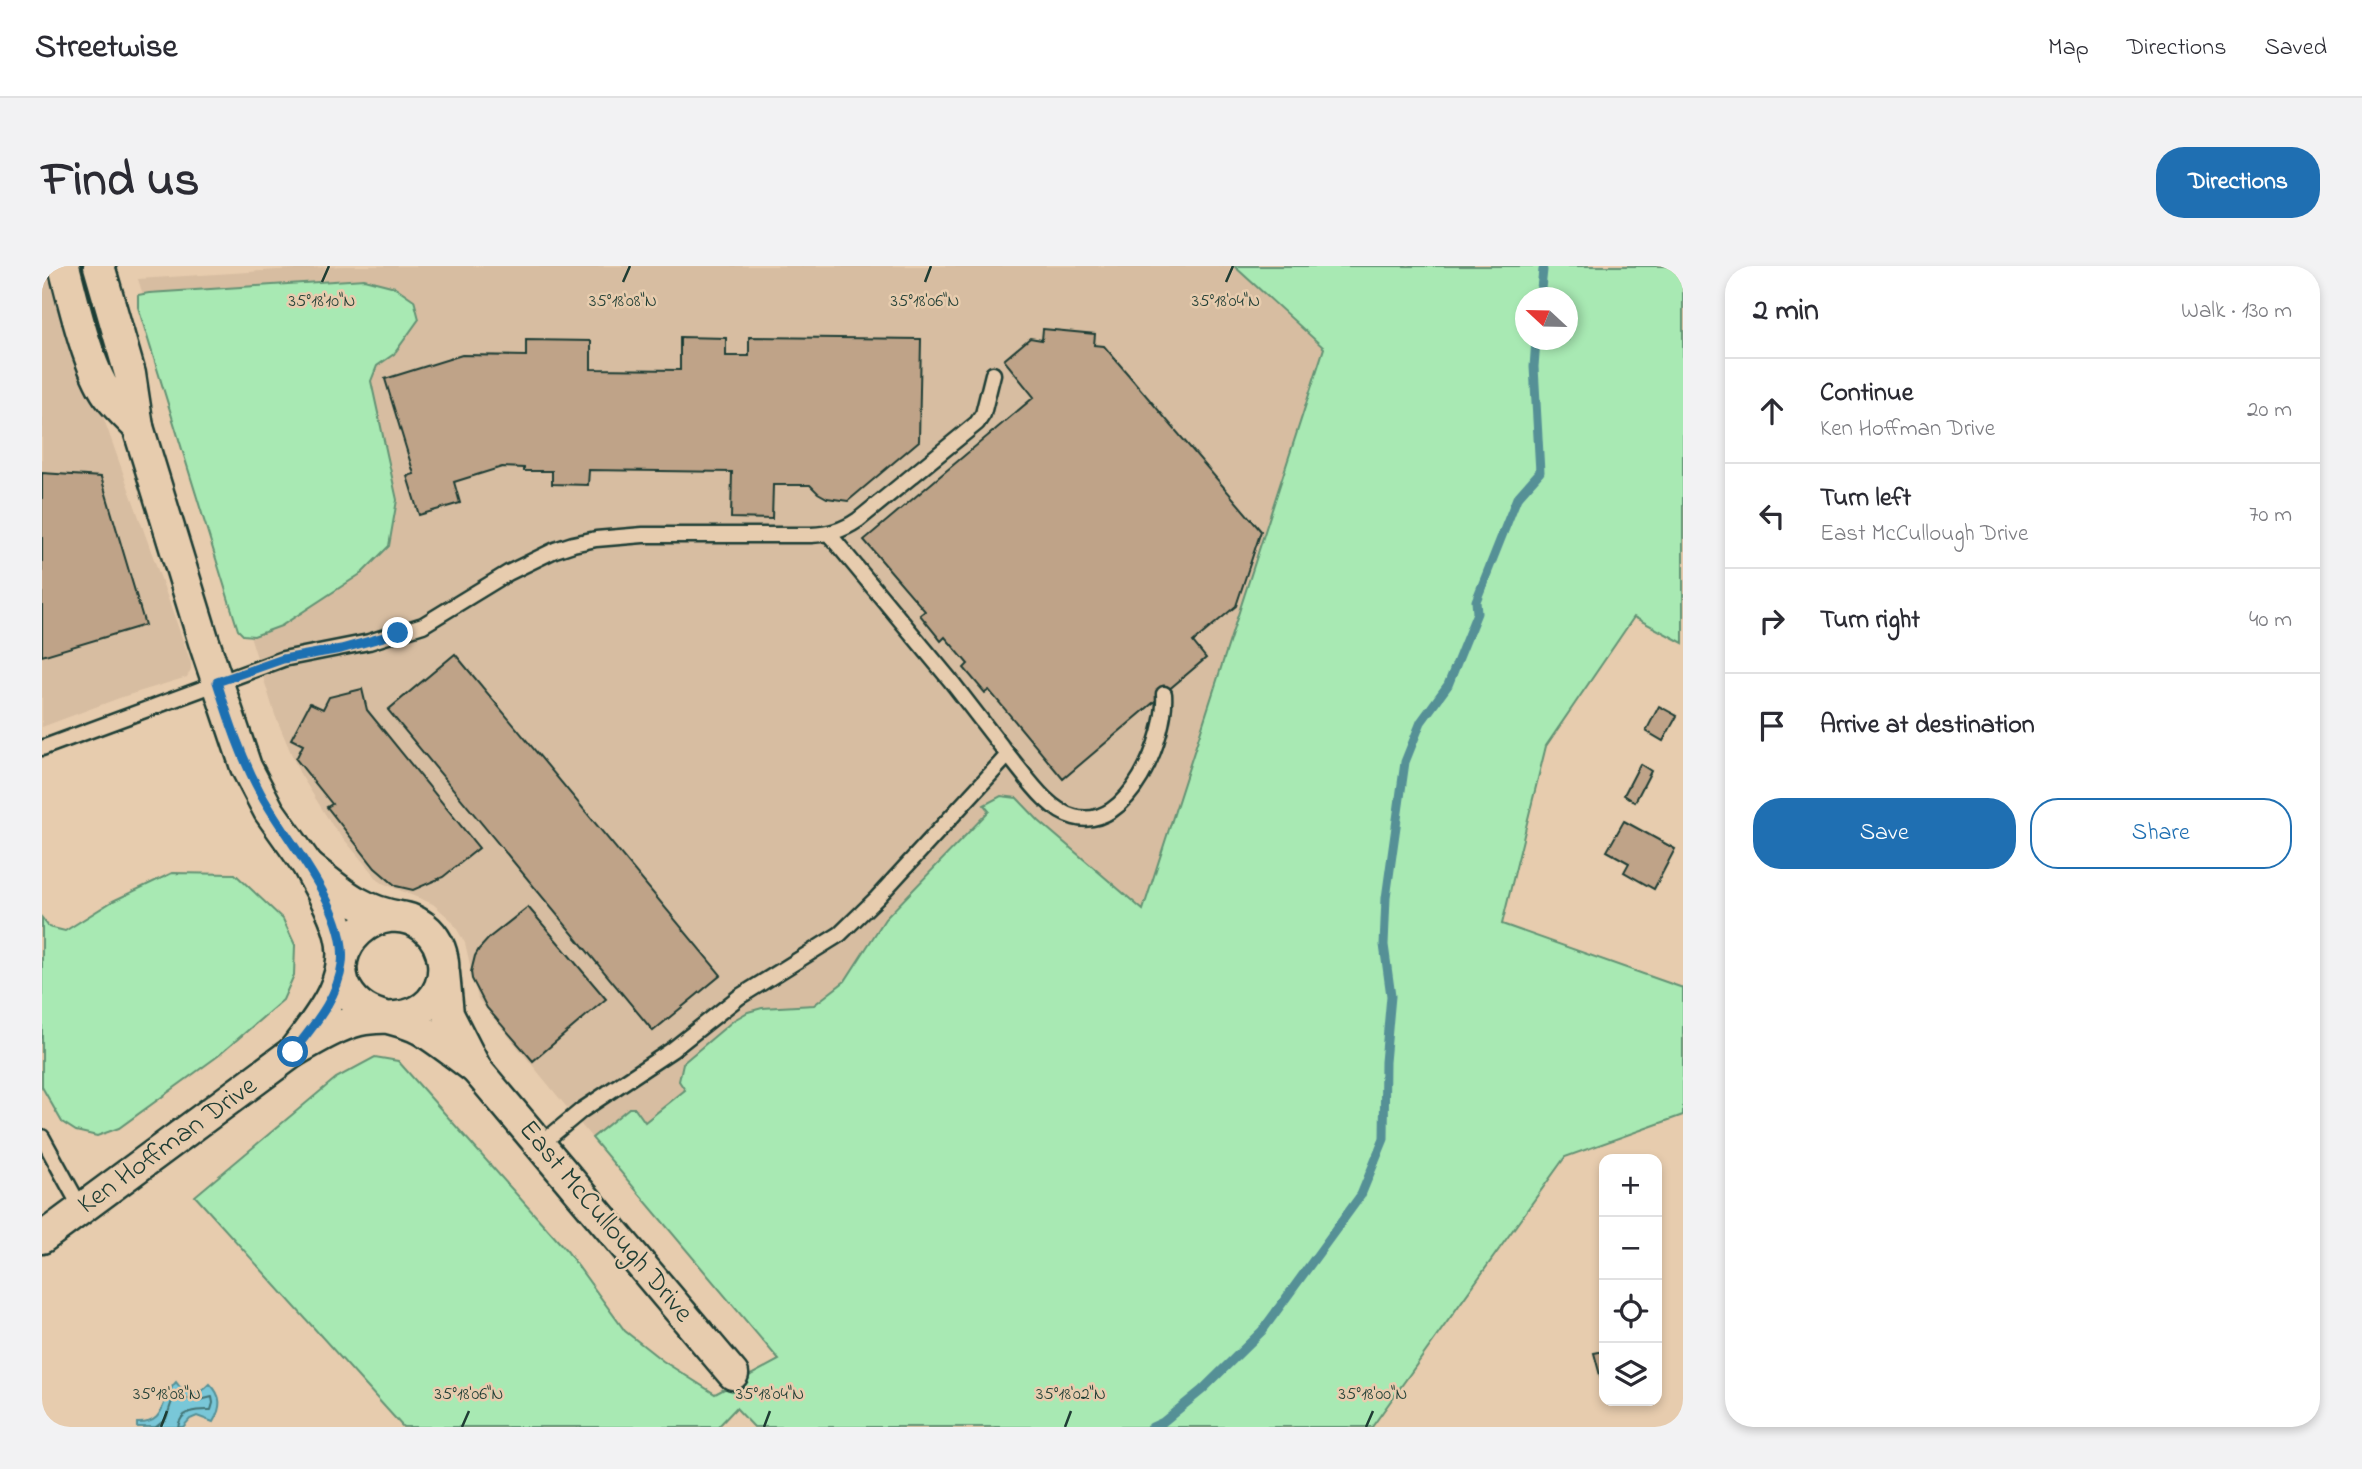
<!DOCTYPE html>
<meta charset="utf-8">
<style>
:root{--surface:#fff;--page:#f2f2f3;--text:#2b2b33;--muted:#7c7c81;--line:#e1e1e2;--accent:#1f6fb2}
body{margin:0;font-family:"Indie Flower",sans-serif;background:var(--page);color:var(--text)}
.controls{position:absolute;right:21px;bottom:21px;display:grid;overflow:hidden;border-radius:14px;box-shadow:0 4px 10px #0003}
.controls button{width:63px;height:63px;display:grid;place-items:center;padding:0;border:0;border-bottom:2px solid var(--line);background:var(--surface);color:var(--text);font:35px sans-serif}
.compass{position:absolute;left:1473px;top:21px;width:63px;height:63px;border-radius:50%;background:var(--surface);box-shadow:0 4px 10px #0003;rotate:292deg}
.stop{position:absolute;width:21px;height:21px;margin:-16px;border:5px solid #1f6fb2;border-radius:50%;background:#fff}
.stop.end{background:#1f6fb2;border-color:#fff;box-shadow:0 2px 7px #0008}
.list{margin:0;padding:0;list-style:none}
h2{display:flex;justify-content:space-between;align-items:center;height:91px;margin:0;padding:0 28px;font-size:30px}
h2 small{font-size:23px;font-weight:400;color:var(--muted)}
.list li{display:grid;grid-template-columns:46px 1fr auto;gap:21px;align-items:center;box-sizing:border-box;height:105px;padding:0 28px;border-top:2px solid var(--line)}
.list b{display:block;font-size:26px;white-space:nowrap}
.list p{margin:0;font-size:23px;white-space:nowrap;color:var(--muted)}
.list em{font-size:23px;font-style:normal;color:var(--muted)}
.actions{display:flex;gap:14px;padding:21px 28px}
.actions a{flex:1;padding:16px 0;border:2px solid var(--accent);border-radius:28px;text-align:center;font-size:24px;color:var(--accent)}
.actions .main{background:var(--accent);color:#fff}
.icon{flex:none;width:38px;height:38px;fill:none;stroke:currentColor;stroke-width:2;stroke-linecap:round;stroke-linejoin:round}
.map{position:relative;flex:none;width:1641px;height:1161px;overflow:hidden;border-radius:28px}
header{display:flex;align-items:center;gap:42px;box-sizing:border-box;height:98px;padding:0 35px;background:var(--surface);border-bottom:2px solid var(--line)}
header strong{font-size:33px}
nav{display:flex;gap:38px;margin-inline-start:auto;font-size:24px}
.intro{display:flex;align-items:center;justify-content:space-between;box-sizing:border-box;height:168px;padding:0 42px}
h1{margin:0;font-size:49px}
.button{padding:18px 32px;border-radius:28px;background:var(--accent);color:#fff;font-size:24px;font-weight:700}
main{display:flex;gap:42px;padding:0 42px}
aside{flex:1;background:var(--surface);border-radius:28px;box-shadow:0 4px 10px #0003}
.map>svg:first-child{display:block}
.built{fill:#d7bda1}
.green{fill:#a8e9b3;stroke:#649374;stroke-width:2;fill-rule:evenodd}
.water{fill:#79c7d8;stroke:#559096;stroke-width:2}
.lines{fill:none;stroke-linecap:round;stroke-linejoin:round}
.shore{stroke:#437476;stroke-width:2}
.stream{stroke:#559096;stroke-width:9}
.building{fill:#bfa388;stroke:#1f3d34;stroke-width:2}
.lane-casing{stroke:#1f3d34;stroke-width:19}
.street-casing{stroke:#1f3d34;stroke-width:35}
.lane{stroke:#e7ccae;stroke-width:14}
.street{stroke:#e7ccae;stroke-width:30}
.route{stroke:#1f6fb2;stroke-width:9}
.ticks{fill:none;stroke:#1f3d34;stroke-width:2.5}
.labels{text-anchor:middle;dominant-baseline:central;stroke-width:5;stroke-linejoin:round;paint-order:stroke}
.street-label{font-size:28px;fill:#1f3d34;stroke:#e7ccae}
.ticks-label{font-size:18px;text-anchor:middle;fill:#1f3d34;stroke:#e7ccae;stroke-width:5;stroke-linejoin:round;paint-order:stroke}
</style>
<header>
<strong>Streetwise</strong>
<nav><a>Map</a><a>Directions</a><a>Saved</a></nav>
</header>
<div class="intro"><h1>Find us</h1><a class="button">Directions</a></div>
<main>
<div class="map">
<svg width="1641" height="1161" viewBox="0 0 1641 1161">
<rect width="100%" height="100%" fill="#e7ccae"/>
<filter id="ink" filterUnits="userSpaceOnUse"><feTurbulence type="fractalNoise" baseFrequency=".0143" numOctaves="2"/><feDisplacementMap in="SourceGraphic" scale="14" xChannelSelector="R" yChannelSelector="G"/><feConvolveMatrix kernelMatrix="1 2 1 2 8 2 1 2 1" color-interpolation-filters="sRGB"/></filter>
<g filter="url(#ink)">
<g class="built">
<polygon points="0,0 5,0 13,16 149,397 149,403 145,411 80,431 0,461"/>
<polygon points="300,0 1192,0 1282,82 1101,645 997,555 980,535 942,539 947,544 843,653 803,715 772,739 706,746 692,754 641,797 637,815 644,824 602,856 593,843 587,842 550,872 436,733 423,677 410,655 391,638 338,616 290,559 257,506 233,449 96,13"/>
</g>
<g class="green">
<path d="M1192 0H1641V377L1592 351 1504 480 1460 658 1641 722V849L1523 891 1330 1161H712L694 1142 676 1161H361L153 930 294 812 333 791 356 795 525 985 583 1065 621 1095 673 1128 737 1094 550 872 587 842H593L603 856 643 824 637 815 641 797 692 754 706 746 720 742 772 739 803 715 843 653 947 545 942 539 959 530 975 532 997 555 1101 644 1282 82ZM1484 32H1526V74H1484Z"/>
<polygon points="322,13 353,21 372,34 377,53 352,88 335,100 329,115 355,234 347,280 320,307 239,360 212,370 201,369 196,364 96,41 96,29 107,27"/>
<polygon points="130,607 193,608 241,653 253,679 252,709 241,734 176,790 77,862 55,870 34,865 20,856 0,821 0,652 7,661 23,665 71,635"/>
</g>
<path class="water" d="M134 1116C143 1130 157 1130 168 1118 180 1130 180 1141 171 1156L155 1150 148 1153 141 1161H95V1157C126 1158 117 1133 134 1116Z"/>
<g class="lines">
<path class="shore" d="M114 1161 124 1153 132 1129 154 1135 170 1131 171 1137 169 1144C155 1144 139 1143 136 1161"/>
<g class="stream">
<polyline points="1498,32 1501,4"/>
<polyline points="1110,1161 1121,1156 1160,1124 1220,1065 1319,929 1342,873 1343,796 1349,730 1342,679 1344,632 1363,496 1379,456 1406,419 1435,347 1434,335 1475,232 1498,206 1492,101 1494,74"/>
</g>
</g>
<g class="building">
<polygon points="1001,63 1053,68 1052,79 1062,80 1219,265 1194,340 1151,376 1164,392 1021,513 947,424 943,427 922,402 926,398 903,371 899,375 878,349 883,345 822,274 992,131 962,94 988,72 1000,74"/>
<polygon points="638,71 684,72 684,90 707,90 707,71 879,73 877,175 806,235 785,232 776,227 768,219 731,219 730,253 689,252 690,206 547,204 546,219 510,218 510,205 482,205 482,202 460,201 412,216 418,237 377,249 365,210 372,208 343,113 420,89 484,90 484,74 549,75 549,103 638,104"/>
<polygon points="0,207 59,211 103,359 0,390"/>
<polygon points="413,388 679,709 611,765 346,444"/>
<polygon points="320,423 325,444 437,582 401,611 371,624 354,620 333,602 285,541 290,538 254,493 261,479 249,473 268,437 281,443 287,431"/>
<polygon points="1617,440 1635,450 1621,475 1604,465"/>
<polygon points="1598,498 1609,505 1593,536 1582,529"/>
<polygon points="1582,555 1633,583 1612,623 1582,606 1587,597 1565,585"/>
<polygon points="486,641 564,733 491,795 445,742 430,713 429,706 433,690 437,683 448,671"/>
<polygon points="1562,1085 1562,1124 1552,1087"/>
</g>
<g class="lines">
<g class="lane-casing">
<g id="lane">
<path d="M0 482 241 393 327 376 381 359 466 307 513 284 531 278 554 273 601 269H769C787 268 800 265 816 254L935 157 941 148 951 108"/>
<path d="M966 489C984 510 1005 544 1032 551 1087 566 1125 470 1122 428"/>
<polyline points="0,871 40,944"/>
<polyline points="498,879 540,844 630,784 697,731 798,668 835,632 966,489 909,415 787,268"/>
</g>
</g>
<g class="street-casing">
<g id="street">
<path d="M22 0C31 35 46 101 66 129 75 141 86 151 96 161L88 108 57 0"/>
<polyline points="96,161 162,376 204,501 227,545 266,600"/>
<path d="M358 651C316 644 298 625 266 600 277 622 292 644 298 669 310 714 276 753 251 786 272 774 294 760 318 754 343 749 367 757 388 736 408 715 405 679 382 661 339 627 276 684 308 729 326 754 354 750 378 763 398 775 416 790 434 803L406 748 402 707"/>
<polyline points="434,803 691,1108"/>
<polyline points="0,972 251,786"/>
</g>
</g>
<use href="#lane" class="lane"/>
<use href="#street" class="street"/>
</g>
</g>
<g class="lines" filter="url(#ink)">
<path class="route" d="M251 786C271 760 296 732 300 698 307 642 243 574 218 526 199 491 187 454 175 416L241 393 299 383 356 367"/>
</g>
<path class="ticks" d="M280 16 287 0M581 16 588 0M883 16 889 0M1184 16 1191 0M119 1161 125 1145M420 1161 427 1145M722 1161 728 1145M1023 1161 1029 1145M1324 1161 1331 1145"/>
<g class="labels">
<g class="street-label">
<text transform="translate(126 880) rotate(-36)">Ken Hoffman Drive</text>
<text transform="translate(563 956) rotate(50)">East McCullough Drive</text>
</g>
</g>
<g class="ticks-label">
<text x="280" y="40">35°18'10"N</text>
<text x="581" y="40">35°18'08"N</text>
<text x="883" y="40">35°18'06"N</text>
<text x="1184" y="40">35°18'04"N</text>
<text x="125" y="1133">35°18'08"N</text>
<text x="427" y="1133">35°18'06"N</text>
<text x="728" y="1133">35°18'04"N</text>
<text x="1029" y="1133">35°18'02"N</text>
<text x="1331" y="1133">35°18'00"N</text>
</g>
</svg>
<div class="controls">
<button>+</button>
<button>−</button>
<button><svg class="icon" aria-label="locate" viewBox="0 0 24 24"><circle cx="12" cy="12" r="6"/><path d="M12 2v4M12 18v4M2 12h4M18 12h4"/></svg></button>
<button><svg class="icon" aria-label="layers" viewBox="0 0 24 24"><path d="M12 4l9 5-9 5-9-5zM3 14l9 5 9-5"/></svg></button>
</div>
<svg class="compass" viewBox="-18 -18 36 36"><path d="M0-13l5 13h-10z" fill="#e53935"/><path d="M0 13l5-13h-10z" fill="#7c7c81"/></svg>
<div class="stop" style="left:251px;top:786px"></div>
<div class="stop end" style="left:356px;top:367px"></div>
</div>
<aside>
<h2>2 min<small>Walk · 130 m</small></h2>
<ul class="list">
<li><svg class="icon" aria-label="ahead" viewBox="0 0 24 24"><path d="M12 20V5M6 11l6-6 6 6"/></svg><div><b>Continue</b><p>Ken Hoffman Drive</p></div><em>20 m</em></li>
<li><svg class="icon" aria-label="left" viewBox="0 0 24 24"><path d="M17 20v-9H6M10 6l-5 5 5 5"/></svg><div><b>Turn left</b><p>East McCullough Drive</p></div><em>70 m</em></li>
<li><svg class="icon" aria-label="right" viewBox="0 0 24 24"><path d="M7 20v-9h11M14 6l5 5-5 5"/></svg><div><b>Turn right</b></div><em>40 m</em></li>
<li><svg class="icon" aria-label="arrive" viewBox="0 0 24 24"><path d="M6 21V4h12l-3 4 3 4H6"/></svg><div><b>Arrive at destination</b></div></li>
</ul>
<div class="actions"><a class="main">Save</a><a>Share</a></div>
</aside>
</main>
